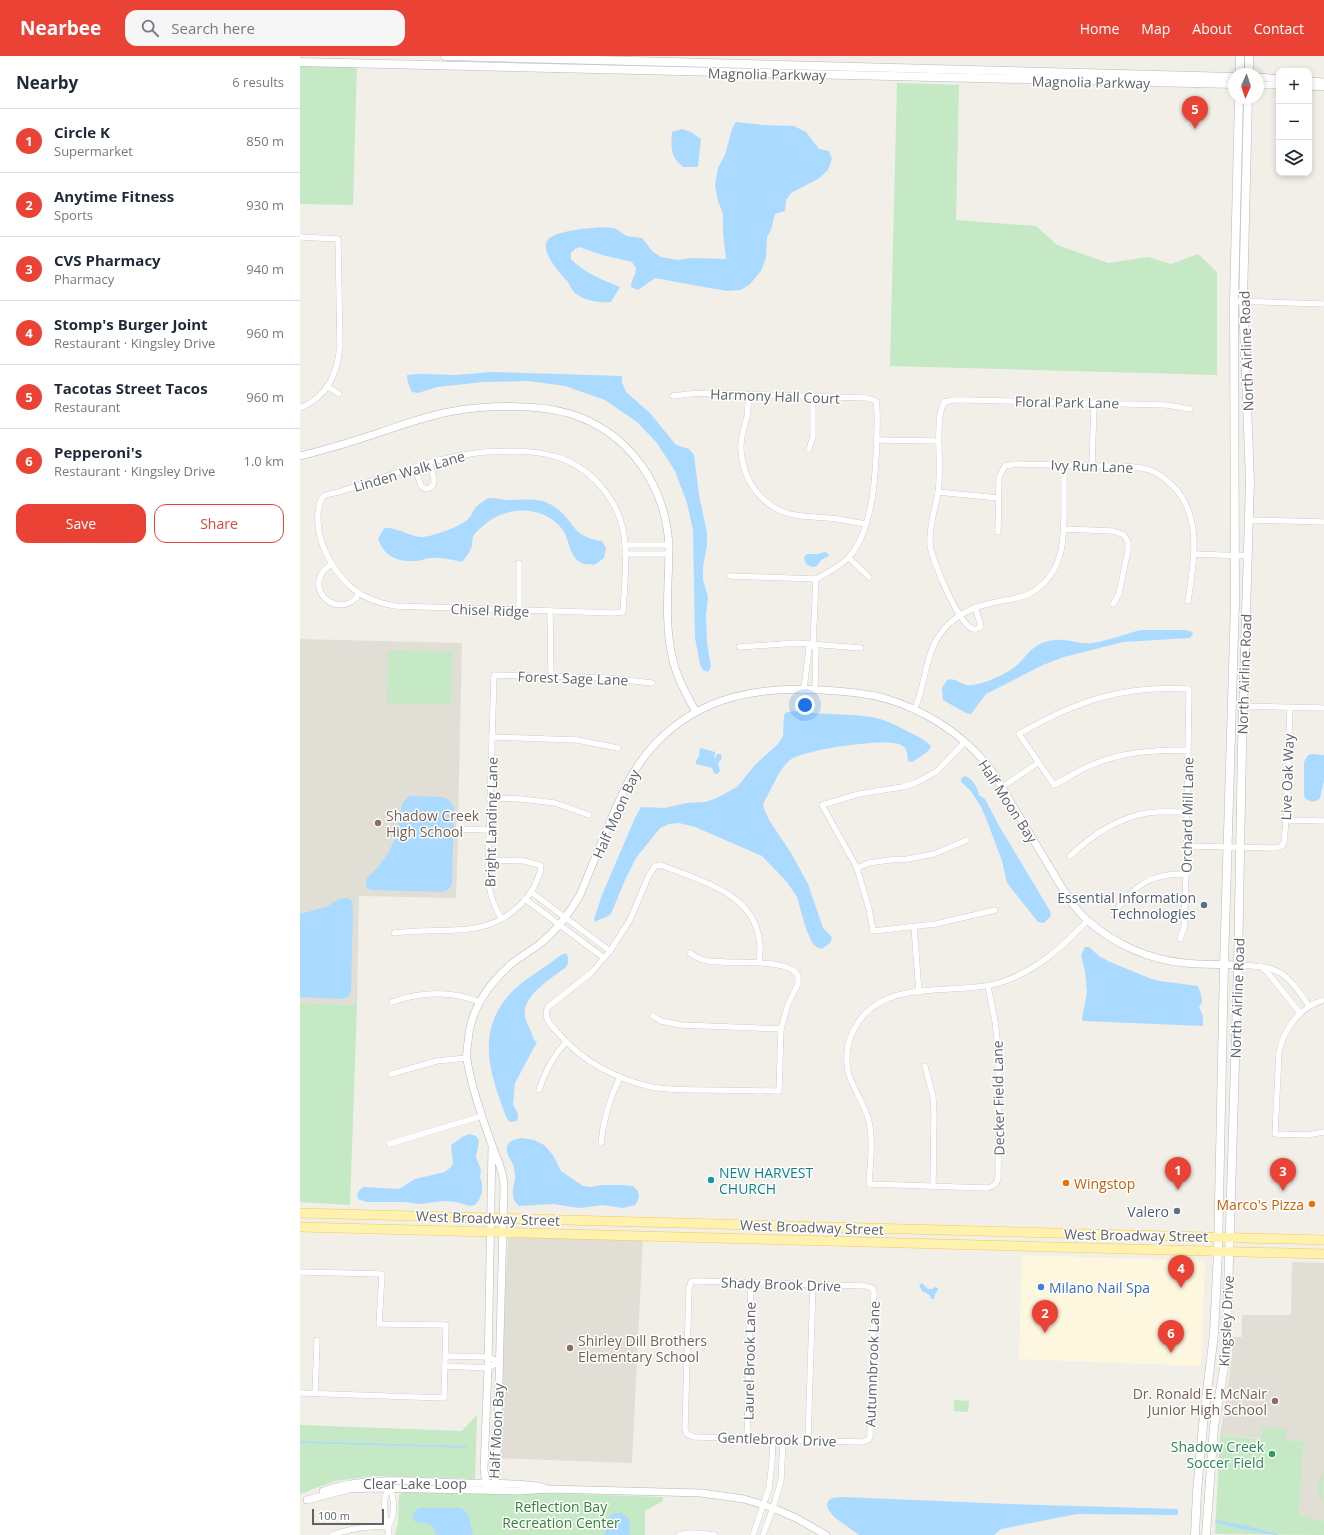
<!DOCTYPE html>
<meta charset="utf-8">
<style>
:root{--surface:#fff;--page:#f6f6f7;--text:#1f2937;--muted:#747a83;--line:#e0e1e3;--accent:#ea4335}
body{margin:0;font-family:"Open Sans",sans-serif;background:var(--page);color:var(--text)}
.controls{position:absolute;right:12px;top:12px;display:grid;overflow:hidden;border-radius:8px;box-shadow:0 2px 6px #0003}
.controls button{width:36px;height:36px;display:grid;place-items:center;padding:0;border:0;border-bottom:1px solid var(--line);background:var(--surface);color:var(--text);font:20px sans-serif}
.compass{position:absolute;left:928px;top:12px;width:36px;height:36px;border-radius:50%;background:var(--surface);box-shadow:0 2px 6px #0003;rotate:183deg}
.scale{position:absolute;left:12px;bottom:10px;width:72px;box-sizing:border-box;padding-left:4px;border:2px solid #5f6368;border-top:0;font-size:11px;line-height:14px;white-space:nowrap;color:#5f6368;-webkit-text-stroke:3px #fff;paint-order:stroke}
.you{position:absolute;left:505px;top:649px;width:14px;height:14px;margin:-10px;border:3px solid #fff;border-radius:50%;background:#1a73e8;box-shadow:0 0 0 6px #1a73e833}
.badge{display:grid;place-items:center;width:26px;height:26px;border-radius:50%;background:var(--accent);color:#fff;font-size:13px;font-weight:700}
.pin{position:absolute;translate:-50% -33px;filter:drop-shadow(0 1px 2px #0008)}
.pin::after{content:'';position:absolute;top:21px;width:14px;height:12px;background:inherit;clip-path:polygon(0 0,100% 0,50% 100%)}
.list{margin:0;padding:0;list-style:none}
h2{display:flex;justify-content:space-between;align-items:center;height:52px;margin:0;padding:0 16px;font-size:17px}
h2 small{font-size:13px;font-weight:400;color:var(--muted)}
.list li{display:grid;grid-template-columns:26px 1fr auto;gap:12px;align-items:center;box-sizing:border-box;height:64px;padding:0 16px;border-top:1px solid var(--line)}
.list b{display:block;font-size:15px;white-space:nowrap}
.list p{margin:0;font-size:13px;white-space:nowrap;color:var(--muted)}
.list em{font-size:13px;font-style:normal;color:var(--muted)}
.actions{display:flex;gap:8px;padding:12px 16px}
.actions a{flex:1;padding:9px 0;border:1px solid var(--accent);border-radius:12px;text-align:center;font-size:14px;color:var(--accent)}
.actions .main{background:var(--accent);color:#fff}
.icon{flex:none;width:22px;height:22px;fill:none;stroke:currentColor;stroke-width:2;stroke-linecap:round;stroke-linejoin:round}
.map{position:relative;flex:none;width:1024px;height:1479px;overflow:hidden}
header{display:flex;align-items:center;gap:24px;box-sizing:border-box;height:56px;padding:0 20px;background:var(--accent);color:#fff}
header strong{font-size:19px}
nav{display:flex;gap:22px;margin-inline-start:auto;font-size:14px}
.search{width:280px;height:36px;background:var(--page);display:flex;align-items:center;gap:10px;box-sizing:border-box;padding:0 14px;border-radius:12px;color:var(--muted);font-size:15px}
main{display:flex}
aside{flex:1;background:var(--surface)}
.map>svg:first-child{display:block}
.commercial{fill:#fef7e0}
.education{fill:#e1ded6}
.green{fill:#c5e8c5}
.water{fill:#aadaff}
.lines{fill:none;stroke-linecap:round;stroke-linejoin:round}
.stream{stroke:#aadaff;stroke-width:1.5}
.minor-casing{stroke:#b5b8bc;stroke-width:6}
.tertiary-casing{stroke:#b5b8bc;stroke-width:8}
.secondary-casing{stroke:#b6babf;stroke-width:9}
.primary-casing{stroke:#f2c960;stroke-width:10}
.minor{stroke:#fff;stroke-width:5.5}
.tertiary{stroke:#fff;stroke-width:7}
.secondary{stroke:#fff;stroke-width:8}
.primary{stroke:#fff2af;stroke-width:9}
.education-dot{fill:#8d6e63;stroke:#fff;stroke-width:1.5}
.service-dot{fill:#5c6f8a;stroke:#fff;stroke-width:1.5}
.culture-dot{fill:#0f9aa8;stroke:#fff;stroke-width:1.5}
.food-dot{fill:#e8710a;stroke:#fff;stroke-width:1.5}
.shop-dot{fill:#3f7fe0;stroke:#fff;stroke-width:1.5}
.leisure-dot{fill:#2e9e5b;stroke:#fff;stroke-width:1.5}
.labels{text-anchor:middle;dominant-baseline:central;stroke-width:3;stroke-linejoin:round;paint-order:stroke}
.street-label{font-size:14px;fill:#5f6368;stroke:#fff}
.education-label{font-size:14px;fill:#785e54;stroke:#fff;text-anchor:start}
.service-label{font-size:14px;fill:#4e5e75;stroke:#fff;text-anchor:end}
.culture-label{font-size:14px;fill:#0d838f;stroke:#fff;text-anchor:start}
.food-label{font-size:14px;fill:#c56008;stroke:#fff;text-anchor:start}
.shop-label{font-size:14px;fill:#366cbe;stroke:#fff;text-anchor:start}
.leisure-label{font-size:14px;fill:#27864d;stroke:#fff;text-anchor:end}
.park-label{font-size:14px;fill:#348238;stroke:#fff}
</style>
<header>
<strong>Nearbee</strong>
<div class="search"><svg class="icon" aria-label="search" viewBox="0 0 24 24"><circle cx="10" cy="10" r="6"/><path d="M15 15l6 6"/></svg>Search here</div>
<nav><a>Home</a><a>Map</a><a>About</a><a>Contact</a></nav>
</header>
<main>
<aside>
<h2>Nearby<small>6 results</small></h2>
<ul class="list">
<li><span class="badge">1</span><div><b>Circle K</b><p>Supermarket</p></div><em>850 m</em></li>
<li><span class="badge">2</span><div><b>Anytime Fitness</b><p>Sports</p></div><em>930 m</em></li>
<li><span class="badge">3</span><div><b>CVS Pharmacy</b><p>Pharmacy</p></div><em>940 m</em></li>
<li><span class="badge">4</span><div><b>Stomp's Burger Joint</b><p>Restaurant · Kingsley Drive</p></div><em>960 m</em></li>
<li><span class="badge">5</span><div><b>Tacotas Street Tacos</b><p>Restaurant</p></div><em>960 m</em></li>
<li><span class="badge">6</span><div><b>Pepperoni's</b><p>Restaurant · Kingsley Drive</p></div><em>1.0 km</em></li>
</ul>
<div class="actions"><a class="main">Save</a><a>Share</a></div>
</aside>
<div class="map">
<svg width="1024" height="1479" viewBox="0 0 1024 1479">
<rect width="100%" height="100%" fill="#f1efe8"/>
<polygon class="commercial" points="722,1199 905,1205 901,1310 719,1303"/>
<g class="education">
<polygon points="0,583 162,587 158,766 157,766 156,769 158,781 156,842 59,840 57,949 0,947"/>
<polygon points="343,1180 332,1407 197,1402 208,1182"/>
<polygon points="992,1206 1024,1207 1024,1465 999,1458 1004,1385 920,1380 931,1309 933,1281 942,1281 942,1259 991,1259"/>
</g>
<g class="green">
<polygon points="0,7 57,7 53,149 0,148"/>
<polygon points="597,27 659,29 656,164 736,170 757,189 808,207 848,201 871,208 898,198 917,216 917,319 590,310"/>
<polygon points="88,594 153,596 151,648 87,647"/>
<polygon points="0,947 57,949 50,1149 0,1146"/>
<polygon points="654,1344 669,1345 668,1356 654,1355"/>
<polygon points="177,1359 175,1423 74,1420 35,1425 0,1438 0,1369 162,1375"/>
<polygon points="962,1371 987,1373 986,1384 1004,1385 999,1458 1024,1465 1024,1479 915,1478 920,1380 961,1383"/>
<path d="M1024 1415 1023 1434 1024 1449C1017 1438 1016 1425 1024 1415Z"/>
<polygon points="104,1436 249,1437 363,1441 363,1445 345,1455 345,1479 95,1479 98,1466 99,1439"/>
</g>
<g class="water">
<path d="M436 66 464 69 494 70 506 76 519 93 529 95 532 103 528 114 518 123 491 137 486 144 485 155 475 158 471 174 467 181 466 202 461 215 450 228 441 234 428 235 404 231 355 222 338 234 331 231C331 223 336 220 336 212L332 206 302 199 279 191 275 193 271 197V203C284 217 303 224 320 231L311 246C300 247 286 245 276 238 272 235 270 229 267 225 260 217 233 189 253 180 265 174 303 169 316 173 320 175 323 178 327 180 331 181 337 181 342 182L353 196 361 201 378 204 391 202 426 203 423 177V158L418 145 415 129 418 112 425 99 432 73Z"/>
<path d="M382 73 391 76 401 83 398 111H383C370 99 371 93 372 76Z"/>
<polygon points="192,316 322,320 322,326 326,336 350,357 376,389 389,393 394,399 399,439 407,477 407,489 403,511 403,524 408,541 406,559 407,587 411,611 408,616 403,614 400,608 395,582 393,474 387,447 375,415 357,387 337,366 305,344 265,330 228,325 183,326 137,331 118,337 112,336 108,327 107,319 122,318 155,319"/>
<path d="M188 442C196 442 203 444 210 444 227 444 240 441 255 451 276 466 271 481 302 485L306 492 304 502 294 509C291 508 285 509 282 507 268 501 270 483 262 473 243 449 205 449 183 470 180 472 174 478 173 481 172 484 172 488 172 490 170 496 166 501 162 506 152 504 142 501 131 502 126 502 121 505 116 505 97 506 85 501 78 483L84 472C97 471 107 479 120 481 129 482 163 470 169 462 172 459 173 454 176 451 179 448 184 445 188 442Z"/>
<polygon points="525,496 527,497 529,500 521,504 517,510 512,511 506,508 504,501 507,498 517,498"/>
<path d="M842 574H886L892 576 893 578 890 582 823 586 764 601 743 609 686 638 671 658 666 657 643 644 642 632 647 624C654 621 660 628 667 629 673 630 682 627 688 625 698 621 709 616 717 609 726 601 730 592 742 587 764 579 773 589 792 587 809 585 826 577 842 574Z"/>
<path d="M492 655C518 659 545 657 571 661 585 663 599 671 611 677 617 680 628 685 631 691L626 697 612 706 608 705C607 699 608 692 601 689 587 681 503 694 490 704 479 713 471 734 464 746L463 750 469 764 491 797 508 828 523 872 532 881 530 887 522 893 518 892 513 888 506 873 497 841 487 826 462 800 395 771 379 767 369 768 360 772 336 802 325 824 311 858C306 862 300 862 296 866L294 863 302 839 335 762 341 751 364 752 387 747 405 746 417 742 437 731 455 709 478 688 483 680 484 660 485 657Z"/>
<polygon points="400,692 415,696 414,704 417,698 421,698 422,702 418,707 420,715 417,718 414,717 412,712 396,708 396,705 399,700"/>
<path d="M1012 698 1024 699V725L1020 742C1016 747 1010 746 1005 742L1004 739V706L1008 699Z"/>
<path d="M664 720C672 721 678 732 679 739L685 743 698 768 750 855 751 860 744 867 738 866 707 827 702 805 686 762 680 749 670 734 661 726V723Z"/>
<polygon points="109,740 142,741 149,744 154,751 152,828 148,834 141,836 73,834 67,832 66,829 67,822 78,811 89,796 96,780 102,748"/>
<polygon points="47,842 52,845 53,851 51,936 48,941 41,943 0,941 0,858 26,851 39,843"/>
<path d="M785 891H789L799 900 808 905 849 922 860 925 898 930C900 937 905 945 899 951L903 960V970L783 965 782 963 787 936 785 915 781 899Z"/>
<path d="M266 897C269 902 269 906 266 911 252 922 221 940 225 961 227 969 232 976 234 984L237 986 215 1027 213 1049C216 1054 220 1059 217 1065L210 1066 207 1063C191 1021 175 979 208 940 222 923 244 913 261 899Z"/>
<path d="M170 1078 176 1080 179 1085 176 1101 181 1114 180 1121 182 1127V1136L179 1144 175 1149 169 1150 157 1146 143 1145 120 1148 104 1146H66L58 1143C56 1138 59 1134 63 1131L99 1133 115 1123 145 1116 151 1111 153 1108 151 1089 164 1080Z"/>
<path d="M222 1082 234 1084 244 1089 253 1099 261 1115 283 1130 291 1131 302 1129H322L333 1130 337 1134 339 1140 338 1144 335 1149 323 1152 303 1149 279 1152 253 1148 219 1150C211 1143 212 1134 215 1124 216 1121 214 1116 214 1112 213 1104 203 1097 208 1088 211 1084 217 1083 222 1082Z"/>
<polygon points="622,1227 628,1233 632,1233 635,1231 638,1232 638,1234 635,1238 634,1243 631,1243 630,1239 622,1235 619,1229"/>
<polygon points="543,1441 709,1448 878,1453 878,1459 777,1458 701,1473 694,1479 559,1479 534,1461 528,1453 527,1448 529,1444 533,1442"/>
<path d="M120 1452H160C171 1457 170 1468 173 1479H136C133 1465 125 1468 114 1465 111 1458 114 1455 120 1452Z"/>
<path d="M316 1457H322L329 1463 330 1479H305C306 1470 306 1459 316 1457Z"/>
<path d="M916 1464 947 1470 980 1479C970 1479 963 1477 954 1475 941 1472 928 1471 915 1466Z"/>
</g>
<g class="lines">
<polyline class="stream" points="0,1386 166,1391"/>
<g class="minor-casing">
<g id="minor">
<path d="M0 181 38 183 40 290C37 319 28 340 0 352"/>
<polyline points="934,245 1024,248"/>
<polyline points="28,331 39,338"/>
<path d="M449 339C448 346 448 353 447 361 444 371 440 383 441 394 443 426 463 453 495 459 506 461 518 461 529 462 541 463 553 466 565 468"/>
<path d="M373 340 389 338 408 337 567 342 576 345C578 356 577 367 577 378 576 414 574 473 549 501 540 511 527 517 516 523"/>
<polyline points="577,384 638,385"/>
<polyline points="509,393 513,381 513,340"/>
<path d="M184 396C206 395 232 394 254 400 293 411 323 448 325 489 327 511 324 534 323 556L314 557 95 550C79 547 63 542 51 531 31 513 16 485 18 457 19 451 19 445 24 440 27 438 34 437 39 436 86 421 134 401 184 396Z"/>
<polyline points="792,410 794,347"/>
<path d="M115 412 121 430 126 433C140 431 132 416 129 407"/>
<polyline points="638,436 698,442"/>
<polyline points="949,464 1024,466"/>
<polyline points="764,473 813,475 824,479 828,486 828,494 819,538 813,548"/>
<path d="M698 476 699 421 705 410 715 408C743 409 772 409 800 410 817 410 836 409 852 415 860 418 865 423 872 429 903 459 894 507 888 545"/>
<polyline points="325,489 369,489"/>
<polyline points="325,498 369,498"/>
<polyline points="893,498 948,500"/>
<polyline points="549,502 569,521"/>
<polyline points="219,507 219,555"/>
<path d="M32 508C28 511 23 514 21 519 11 539 37 558 54 544 56 542 58 539 59 537"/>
<polyline points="430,520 516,523"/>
<path d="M675 551 681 570 679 572C676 573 676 574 673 573 659 569 631 503 630 488 629 470 635 453 638 437 641 415 638 394 639 373 639 363 640 354 644 346L654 344H668L866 349 890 353"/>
<polyline points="250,555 251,621"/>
<polyline points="439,591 497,587 561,592"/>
<polyline points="504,633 509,592 513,588"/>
<polyline points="515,633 516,594 513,588 516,523"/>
<polyline points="944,650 1024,652"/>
<path d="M614 654C617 647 620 640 621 634 627 611 629 590 645 572 660 555 680 549 701 545 711 543 722 542 731 537 763 517 764 488 764 454 764 439 764 424 764 409"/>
<polyline points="192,681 277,684 318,692"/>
<polyline points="665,686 636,716 615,727 602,731 559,738 522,749 557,812 569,853 573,875 636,868 695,854"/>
<polyline points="702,731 738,707"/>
<polyline points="189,742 221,743 255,747 289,759"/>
<polyline points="986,764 1024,765"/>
<polyline points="157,773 188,774"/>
<polyline points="887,790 976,792 982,790 984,786 986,764 990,652"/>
<path d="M770 800C792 779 817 762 847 757 860 755 874 756 887 756"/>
<polyline points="557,812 569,807 589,804 607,803 634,798 667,784"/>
<polyline points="231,836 310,895"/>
<polyline points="225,843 304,902"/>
<path d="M813 859C833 830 850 817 886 818"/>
<path d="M201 862C192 847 188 834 188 816L194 619 308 622 352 627"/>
<polyline points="614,871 619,936"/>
<path d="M94 877C145 870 195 887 231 836 235 830 238 821 241 814L240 809 224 805 188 804"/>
<path d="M880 883 884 872 886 818 889 633C823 629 776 645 719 678L754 729C765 723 775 717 787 711 819 696 852 694 888 694"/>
<path d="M390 897C394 900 398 903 404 904 425 910 485 900 498 919V928L488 948 481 973 479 1035C454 1035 428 1034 403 1034 386 1034 368 1034 351 1031 317 1023 283 1006 260 979 253 971 242 963 248 951L291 917 310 895 330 864 349 819 355 810 360 809 366 811C401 825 452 837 459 882 461 890 460 899 459 907"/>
<path d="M938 909C981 911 985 915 1009 950"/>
<polyline points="960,910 968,917 1000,957"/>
<path d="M688 930 695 965 699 1001 698 1123C696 1129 693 1131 687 1132L569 1128C570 1107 574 1083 568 1062 563 1043 547 1026 547 1006 546 993 550 979 557 968 587 920 656 941 702 926 739 913 761 892 787 865"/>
<path d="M1024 944C1000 951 984 972 979 996L975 1078 1007 1079 1024 1076"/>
<path d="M92 946C121 936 150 934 179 946"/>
<polyline points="353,960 361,965 381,969 481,973"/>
<polyline points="625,1010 633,1041 634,1057 633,1131"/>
<polyline points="91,1018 137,1005 166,1002"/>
<path d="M239 1034C245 1015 253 1000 266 986"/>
<path d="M301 1087C303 1063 310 1042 320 1021"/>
<polyline points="89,1088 182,1060"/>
<polyline points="0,1216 82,1218 79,1268 146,1269 144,1342 0,1337"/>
<polygon points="396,1225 566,1230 572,1232 574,1236 570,1381 568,1384 562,1386 394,1381 387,1378 385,1373 389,1232 391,1226"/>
<polyline points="146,1300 188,1301 199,1306"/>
<polyline points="145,1310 188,1312 199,1306"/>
<polyline points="15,1337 17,1284"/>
<polyline points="447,1382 451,1227"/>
<polyline points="508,1384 513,1228"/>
<path d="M89 1432C79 1448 87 1463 89 1479"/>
<path d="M88 1470C94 1462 95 1449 92 1439 92 1435 90 1433 89 1430"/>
<path d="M32 1479C51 1472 68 1470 88 1470"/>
<path d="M379 1479C390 1475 404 1478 415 1479"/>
<polyline points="453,1479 469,1432 472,1406 473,1383"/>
<polyline points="463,1479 473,1452 481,1425 483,1384"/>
</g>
</g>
<g class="tertiary-casing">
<g id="tertiary">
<polyline points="958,21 979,23"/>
<polyline points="1009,25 1024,26"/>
<polyline points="958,29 979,29"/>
<polyline points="1009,30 1024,31"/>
<path d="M0 400C28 393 55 385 81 376 105 368 129 359 154 355 187 349 238 348 271 358 330 377 365 429 369 489 369 526 364 564 372 600 376 620 386 638 396 656"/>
<path d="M192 1090 188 1312 184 1413 186 1428 189 1434 195 1428 197 1402 204 1129C203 1112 197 1104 192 1089 182 1062 172 1033 167 1004 166 999 167 992 168 986 170 956 186 931 208 911 218 901 232 895 242 886 258 873 270 856 280 839 289 817 298 795 307 773 320 742 332 712 355 688 400 640 459 630 522 634 543 635 564 637 584 642 622 653 658 675 684 705 696 719 704 735 713 750 726 772 739 793 752 815 762 832 774 853 788 865 815 888 849 904 885 907 902 909 921 908 938 909"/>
<path d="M23 1435C68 1419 118 1426 166 1427 192 1428 220 1426 245 1432"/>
<polyline points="7,1444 49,1433 74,1432 220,1435 250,1433 401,1437 444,1443 473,1452 496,1462 526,1479"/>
</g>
</g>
<g class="secondary-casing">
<g id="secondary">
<polyline points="145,0 934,21"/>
<polyline points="0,6 934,28"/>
<polyline points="940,18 940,0"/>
<polyline points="949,18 949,0"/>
<polyline points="895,1479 897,1436 903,1369 914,1278 918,1195 924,908 935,546 934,245 939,42"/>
<polyline points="906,1479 914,1371 925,1306 927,1279 929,1203 938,909 942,691 950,425 943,245 948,42"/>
</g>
</g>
<g class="primary-casing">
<g id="primary">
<polyline points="0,1157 1024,1184"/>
<polyline points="0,1171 1024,1198"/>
</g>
</g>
<use href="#minor" class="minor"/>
<use href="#tertiary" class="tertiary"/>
<use href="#secondary" class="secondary"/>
<use href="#primary" class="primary"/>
</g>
<g class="education-dot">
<circle cx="78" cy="767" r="4"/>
<circle cx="270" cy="1292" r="4"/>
<circle cx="975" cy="1345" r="4"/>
</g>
<g class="service-dot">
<circle cx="904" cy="849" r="4"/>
<circle cx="877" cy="1155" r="4"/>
</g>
<circle class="culture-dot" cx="411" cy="1124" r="4"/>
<g class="food-dot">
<circle cx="766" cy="1127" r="4"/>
<circle cx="1012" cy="1148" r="4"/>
</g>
<circle class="shop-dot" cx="741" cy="1231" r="4"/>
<circle class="leisure-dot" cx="972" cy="1398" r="4"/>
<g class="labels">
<g class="street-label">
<text transform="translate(467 18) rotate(1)">Magnolia Parkway</text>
<text transform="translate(791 26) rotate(1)">Magnolia Parkway</text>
<text transform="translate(946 295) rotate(-92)">North Airline Road</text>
<text transform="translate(475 340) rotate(2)">Harmony Hall Court</text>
<text transform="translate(767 346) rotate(1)">Floral Park Lane</text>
<text transform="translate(792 410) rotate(2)">Ivy Run Lane</text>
<text transform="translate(109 415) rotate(-16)">Linden Walk Lane</text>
<text transform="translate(190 554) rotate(2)">Chisel Ridge</text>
<text transform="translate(944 618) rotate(-88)">North Airline Road</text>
<text transform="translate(273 622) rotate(2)">Forest Sage Lane</text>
<text transform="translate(987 721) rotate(-88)">Live Oak Way</text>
<text transform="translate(708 745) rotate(57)">Half Moon Bay</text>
<text transform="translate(316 758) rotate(-66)">Half Moon Bay</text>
<text transform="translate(887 759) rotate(-89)">Orchard Mill Lane</text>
<text transform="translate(191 766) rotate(-89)">Bright Landing Lane</text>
<text transform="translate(937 942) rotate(-88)">North Airline Road</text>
<text transform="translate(698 1042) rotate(-91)">Decker Field Lane</text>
<text transform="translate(188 1162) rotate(2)">West Broadway Street</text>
<text transform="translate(512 1171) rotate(2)">West Broadway Street</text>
<text transform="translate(836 1179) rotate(1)">West Broadway Street</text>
<text transform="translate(481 1228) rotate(2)">Shady Brook Drive</text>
<text transform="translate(926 1265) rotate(-87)">Kingsley Drive</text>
<text transform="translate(449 1305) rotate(-89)">Laurel Brook Lane</text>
<text transform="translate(572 1308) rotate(-88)">Autumnbrook Lane</text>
<text transform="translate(196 1375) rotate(-87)">Half Moon Bay</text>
<text transform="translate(477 1383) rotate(2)">Gentlebrook Drive</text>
<text x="115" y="1427">Clear Lake Loop</text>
</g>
<g class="education-label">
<text x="86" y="759">Shadow Creek<tspan x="86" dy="16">High School</tspan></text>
<text x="278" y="1284">Shirley Dill Brothers<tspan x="278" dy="16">Elementary School</tspan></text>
<text x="967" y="1337" text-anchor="end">Dr. Ronald E. McNair<tspan x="967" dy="16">Junior High School</tspan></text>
</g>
<g class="service-label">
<text x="896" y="841">Essential Information<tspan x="896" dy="16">Technologies</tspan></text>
<text x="869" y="1155">Valero</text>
</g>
<g class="culture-label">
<text x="419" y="1116">NEW HARVEST<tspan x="419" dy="16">CHURCH</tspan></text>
</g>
<g class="food-label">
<text x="774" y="1127">Wingstop</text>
<text x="1004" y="1148" text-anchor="end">Marco's Pizza</text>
</g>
<g class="shop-label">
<text x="749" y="1231">Milano Nail Spa</text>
</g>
<g class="leisure-label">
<text x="964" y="1390">Shadow Creek<tspan x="964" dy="16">Soccer Field</tspan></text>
</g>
<g class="park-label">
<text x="261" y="1450">Reflection Bay<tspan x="261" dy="16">Recreation Center</tspan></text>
</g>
</g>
</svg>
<div class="controls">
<button>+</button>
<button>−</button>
<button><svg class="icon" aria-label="layers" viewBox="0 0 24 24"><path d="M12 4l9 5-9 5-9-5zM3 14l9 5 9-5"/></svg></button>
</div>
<svg class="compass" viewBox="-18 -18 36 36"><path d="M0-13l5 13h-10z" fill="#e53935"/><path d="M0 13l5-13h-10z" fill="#747a83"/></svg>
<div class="scale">100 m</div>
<div class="you"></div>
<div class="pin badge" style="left:878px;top:1134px">1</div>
<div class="pin badge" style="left:745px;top:1277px">2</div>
<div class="pin badge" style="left:983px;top:1135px">3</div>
<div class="pin badge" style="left:881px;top:1232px">4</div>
<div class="pin badge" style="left:895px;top:73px">5</div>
<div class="pin badge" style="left:871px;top:1297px">6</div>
</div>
</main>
